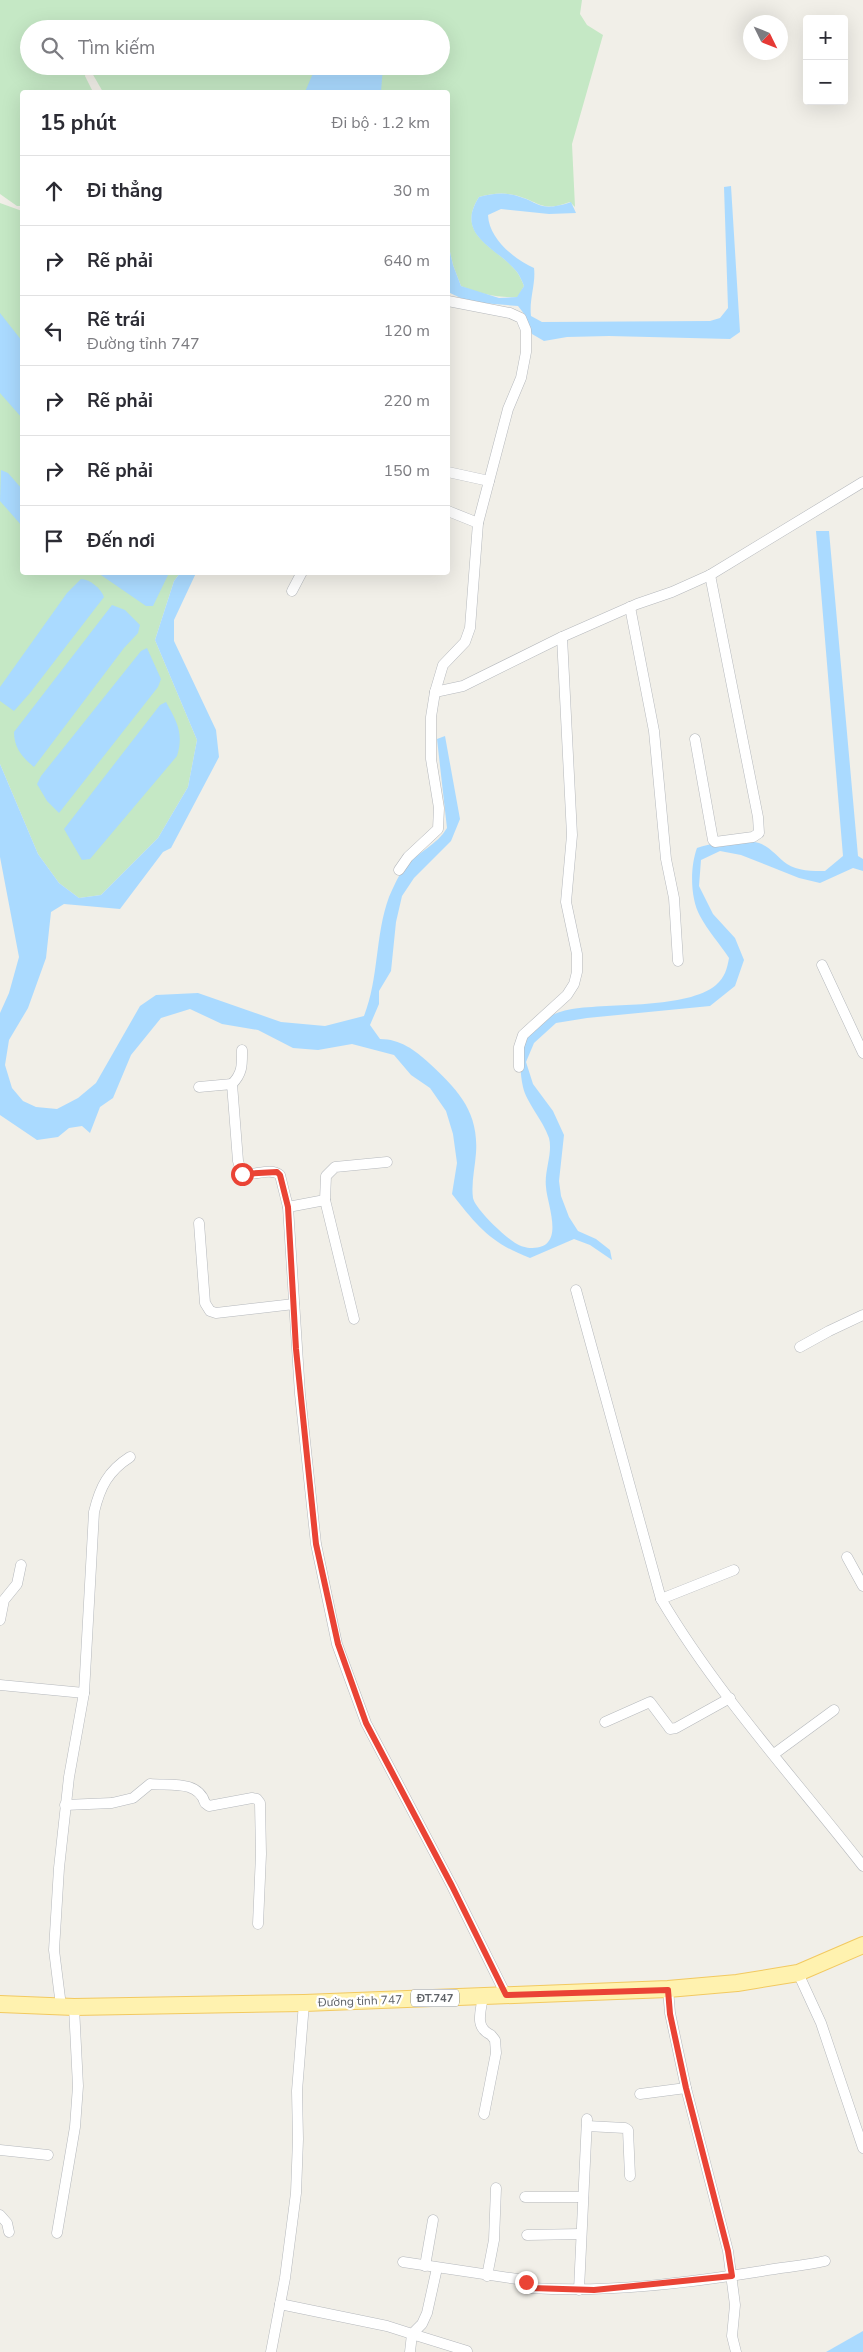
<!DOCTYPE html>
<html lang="vi">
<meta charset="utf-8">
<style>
:root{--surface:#fff;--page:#f7f7f7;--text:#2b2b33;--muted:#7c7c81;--line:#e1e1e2}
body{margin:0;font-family:"Nunito Sans",sans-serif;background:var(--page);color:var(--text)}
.controls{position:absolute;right:15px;top:15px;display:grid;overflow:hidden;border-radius:5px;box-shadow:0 5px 20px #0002}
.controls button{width:45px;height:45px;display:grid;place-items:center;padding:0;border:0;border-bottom:1px solid var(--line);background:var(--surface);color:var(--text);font:25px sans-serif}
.compass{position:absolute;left:743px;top:15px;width:45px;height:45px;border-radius:50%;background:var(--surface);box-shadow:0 5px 20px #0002;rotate:133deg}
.stop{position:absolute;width:15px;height:15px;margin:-11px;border:4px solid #ea4335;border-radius:50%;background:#fff}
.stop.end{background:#ea4335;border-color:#fff;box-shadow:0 1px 5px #0008}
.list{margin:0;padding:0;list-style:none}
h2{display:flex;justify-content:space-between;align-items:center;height:65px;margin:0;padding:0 20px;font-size:21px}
h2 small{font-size:16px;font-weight:400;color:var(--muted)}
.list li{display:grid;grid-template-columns:32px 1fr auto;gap:15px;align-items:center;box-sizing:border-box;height:70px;padding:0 20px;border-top:1px solid var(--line)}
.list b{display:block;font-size:19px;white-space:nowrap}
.list p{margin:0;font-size:16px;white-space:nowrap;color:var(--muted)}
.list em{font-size:16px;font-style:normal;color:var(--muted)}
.icon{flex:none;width:28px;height:28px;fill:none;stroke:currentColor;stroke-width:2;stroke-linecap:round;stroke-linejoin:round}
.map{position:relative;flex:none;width:863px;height:2352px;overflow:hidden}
.search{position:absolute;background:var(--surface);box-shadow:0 5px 20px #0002;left:20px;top:20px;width:430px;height:55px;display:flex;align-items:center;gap:12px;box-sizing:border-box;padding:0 18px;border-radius:28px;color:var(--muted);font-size:19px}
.panel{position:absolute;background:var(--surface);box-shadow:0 5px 20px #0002;left:20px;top:90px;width:430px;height:485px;border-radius:5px}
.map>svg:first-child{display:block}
.green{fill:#c5e8c5;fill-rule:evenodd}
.water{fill:#aadaff}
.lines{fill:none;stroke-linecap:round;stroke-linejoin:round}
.minor-casing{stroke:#b5b8bc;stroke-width:11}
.primary-casing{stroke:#f2c960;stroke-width:18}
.minor{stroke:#fff;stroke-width:10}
.primary{stroke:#fff2af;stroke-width:16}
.route{stroke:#ea4335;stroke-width:6}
.labels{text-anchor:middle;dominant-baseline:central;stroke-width:4.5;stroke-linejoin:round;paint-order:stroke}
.shield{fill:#fff;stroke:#8f9295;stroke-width:1}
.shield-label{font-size:11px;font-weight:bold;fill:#5f6368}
.street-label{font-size:12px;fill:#5f6368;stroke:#fff}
</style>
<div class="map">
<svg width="863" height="2352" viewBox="0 0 863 2352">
<rect width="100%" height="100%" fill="#f1efe8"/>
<g class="green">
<path d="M0 0H582L580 14 587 25 603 35 572 144 575 207 570 202C540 213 540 201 514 195 501 192 491 194 479 197 454 236 498 247 517 272 520 276 522 281 524 286L518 297C497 298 480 294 461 286L453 265 448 243V92H103L92 73 86 70 85 76 93 92H22V206H17L0 194ZM29 29H441V66H29Z"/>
<polygon points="0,203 22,211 22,572 180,573 174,581 155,640 197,740 188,787 158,838 101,895 79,898 59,883 38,854 0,764"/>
</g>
<g class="water">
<polygon points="316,66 383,66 381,92 305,92"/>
<path d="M731 186 740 332 730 339 609 336 567 337 544 341 532 334 525 315 518 306 469 302 448 292V243L453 265 461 286 499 298 517 297 524 286C522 281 520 276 517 272 497 247 454 236 479 197 491 194 502 192 514 195 541 202 538 213 571 202L576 213 549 214 501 209 488 215C489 239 514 259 534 268 536 284 529 299 531 316L542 322 710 321 720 318 728 308 724 187Z"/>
<polygon points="0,313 22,341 22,418 0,393"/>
<polygon points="1,470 8,473 22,489 22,526 0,501"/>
<path d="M816 531H829L858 856 863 859V871L853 868 820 883 799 878 741 855 720 851 701 860 699 886 713 914 735 938 744 960 735 986 710 1006 587 1018 556 1023 534 1043 526 1062 533 1084 553 1111 564 1135 559 1181 561 1196 569 1217 578 1231 596 1239 610 1250 612 1260 590 1245 574 1239 530 1258C492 1244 477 1226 452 1194L457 1163 453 1134 446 1111 430 1088 411 1075 394 1055 352 1044 318 1050 293 1048 258 1030 222 1024 190 1009 161 1018 131 1055 113 1098 100 1107 90 1133 82 1126 69 1128 58 1137 37 1140 0 1115V1013L9 993 19 957 0 857V764L38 854 59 883 79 898 101 895 158 838 188 787 197 740 155 640 174 581 180 573H196L174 620V641L216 730 219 757 171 848 163 852 120 909 64 904 51 912 46 958 28 1008 9 1040 5 1065 12 1088 23 1101 36 1107 57 1109 78 1098 96 1083 140 1006 156 995 198 993 281 1022 325 1026 364 1016C379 978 375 935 389 897 393 888 399 874 405 867 418 852 437 845 447 828L437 739 445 736 460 819 451 841 414 878 402 896 396 922 391 971 379 991V1004L370 1025 380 1039C400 1039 415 1050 429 1063 457 1089 479 1111 476 1153 475 1168 471 1183 473 1198 475 1209 507 1239 517 1244 520 1246 527 1248 531 1248 567 1249 547 1205 546 1187 544 1171 553 1153 549 1138 543 1120 526 1102 523 1087 514 1047 531 1016 572 1009 610 1003 687 1009 716 985 725 977 727 969 729 958 720 944 708 931 700 916 690 898 690 867 697 848 714 842 741 838 759 843 771 847 778 858 787 864 797 871 813 871 825 871L843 856Z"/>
<polygon points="98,573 169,573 153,606 146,606"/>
<path d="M81 579C89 579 101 588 104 597L30 693 14 711 0 701V687L67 593Z"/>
<path d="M112 605 125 610 140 625 138 633 124 648 34 767C22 757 14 748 14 732Z"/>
<polygon points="147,648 161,679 158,687 59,813 47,801 37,784 41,776 141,651"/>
<path d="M166 702C177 722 184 733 177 756L90 859 82 860 64 829 160 705Z"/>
<polygon points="863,2331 863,2352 826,2352"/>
</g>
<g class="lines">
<g class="minor-casing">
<g id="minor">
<polyline points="448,472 489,481"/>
<polyline points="448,511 478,523"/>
<polyline points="292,591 302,572"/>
<polyline points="630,607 654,731 666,859 674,898 678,961"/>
<polyline points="435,692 463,686 562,637 637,604 672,592 710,575 863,482"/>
<polyline points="695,739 713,840 715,842 753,837 759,833 758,817 710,575"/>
<polyline points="399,870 408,857 438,829 439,808 431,759 431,717 435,692 443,665 465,642 470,628 478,523 508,409 521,378 526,352 526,330 521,318 510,313 448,301"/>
<polyline points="822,965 863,1053"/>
<polyline points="519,1067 519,1047 523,1035 567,995 574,984 577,972 577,954 566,902 572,835 562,637"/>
<path d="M232 1084C243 1073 242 1064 242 1050"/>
<path d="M199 1087 232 1084 238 1161 242 1174C254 1176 271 1167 280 1175L288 1207 300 1394 316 1544 337 1644 366 1723 452 1886 506 1995"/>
<polyline points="325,1200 354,1319"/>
<polyline points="288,1207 325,1200 326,1176 335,1167 387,1162"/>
<polyline points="199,1223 205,1303 210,1311 216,1313 294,1304"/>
<path d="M576 1290 661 1599C718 1695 795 1779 863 1866"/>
<polyline points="800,1347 829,1331 863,1315"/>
<polyline points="847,1557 863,1586"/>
<polyline points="661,1599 734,1570"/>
<polyline points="0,1620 4,1600 17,1584 21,1565"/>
<polyline points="0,1685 84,1693"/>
<polyline points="605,1722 650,1702 668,1726 670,1729 676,1728 730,1698"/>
<polyline points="774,1754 834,1710"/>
<path d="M65 1805 112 1803 133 1798 150 1784C170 1786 198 1780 205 1803L209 1806 252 1798 257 1799 260 1803 261 1854 258 1924"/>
<polyline points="798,1973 821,2023 863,2148"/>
<polyline points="668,1989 670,2013 686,2088 728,2251 735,2305 732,2336 736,2352"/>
<path d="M483 1996C481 2012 474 2027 491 2035L495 2040 496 2053 484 2114"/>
<path d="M61 2006 54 1950 59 1868 69 1777 84 1693 94 1512C100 1487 108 1471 130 1457"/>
<polyline points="640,2094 686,2088"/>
<polyline points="587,2126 625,2128 628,2130 630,2176"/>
<polyline points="0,2150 48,2155"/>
<polyline points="525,2197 583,2197"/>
<polyline points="0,2215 7,2223 9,2232"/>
<polyline points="57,2233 75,2127 78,2086 74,2007"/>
<polyline points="527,2235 581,2234"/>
<path d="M403 2262 517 2279 526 2282 531 2288C608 2293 687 2283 762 2271 783 2267 804 2266 825 2261"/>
<polyline points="425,2266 433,2220"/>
<polyline points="487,2276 494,2240 496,2188"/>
<polyline points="579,2290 587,2119"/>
<polyline points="280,2304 387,2326 412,2334 422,2324 427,2313 437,2268"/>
<polyline points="271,2352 285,2278 296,2193 298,2139 297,2091 304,2003"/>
<polyline points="410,2352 412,2334 467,2351"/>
</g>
</g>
<g class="primary-casing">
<polyline id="primary" points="0,2004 74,2007 304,2003 668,1989 737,1983 798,1973 863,1945"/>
</g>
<use href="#minor" class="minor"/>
<use href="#primary" class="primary"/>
</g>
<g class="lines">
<polyline class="route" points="242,1174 277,1172 280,1175 288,1207 296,1349 316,1544 338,1644 366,1723 452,1886 506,1995 668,1990 670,2014 686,2088 728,2251 732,2276 594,2290 531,2288 526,2282"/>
</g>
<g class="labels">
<rect class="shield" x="411" y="1989.5" width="48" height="17" rx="4"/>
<g class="shield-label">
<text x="435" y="1998">ĐT.747</text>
</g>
<g class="street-label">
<text transform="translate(360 2001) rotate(-2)">Đường tỉnh 747</text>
</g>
</g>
</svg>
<div class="controls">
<button>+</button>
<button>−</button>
</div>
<svg class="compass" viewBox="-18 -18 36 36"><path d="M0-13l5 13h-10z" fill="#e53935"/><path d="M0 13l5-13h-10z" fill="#7c7c81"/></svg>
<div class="stop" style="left:242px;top:1174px"></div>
<div class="stop end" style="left:526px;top:2282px"></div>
<div class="search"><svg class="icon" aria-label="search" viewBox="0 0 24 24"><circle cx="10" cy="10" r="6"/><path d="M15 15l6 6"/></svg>Tìm kiếm</div>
<section class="panel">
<h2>15 phút<small>Đi bộ · 1.2 km</small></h2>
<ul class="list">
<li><svg class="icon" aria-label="ahead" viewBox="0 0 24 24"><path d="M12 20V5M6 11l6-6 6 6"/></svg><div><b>Đi thẳng</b></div><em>30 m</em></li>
<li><svg class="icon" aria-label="right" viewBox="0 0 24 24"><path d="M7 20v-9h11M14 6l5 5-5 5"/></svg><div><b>Rẽ phải</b></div><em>640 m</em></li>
<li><svg class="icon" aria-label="left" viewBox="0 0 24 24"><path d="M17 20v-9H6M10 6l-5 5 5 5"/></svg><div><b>Rẽ trái</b><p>Đường tỉnh 747</p></div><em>120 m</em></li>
<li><svg class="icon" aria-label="right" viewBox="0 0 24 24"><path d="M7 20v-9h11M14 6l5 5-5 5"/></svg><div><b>Rẽ phải</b></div><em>220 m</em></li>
<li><svg class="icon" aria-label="right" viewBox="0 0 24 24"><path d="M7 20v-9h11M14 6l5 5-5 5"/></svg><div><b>Rẽ phải</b></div><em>150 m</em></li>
<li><svg class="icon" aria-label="arrive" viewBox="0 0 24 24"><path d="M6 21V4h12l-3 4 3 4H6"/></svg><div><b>Đến nơi</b></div></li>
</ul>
</section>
</div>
